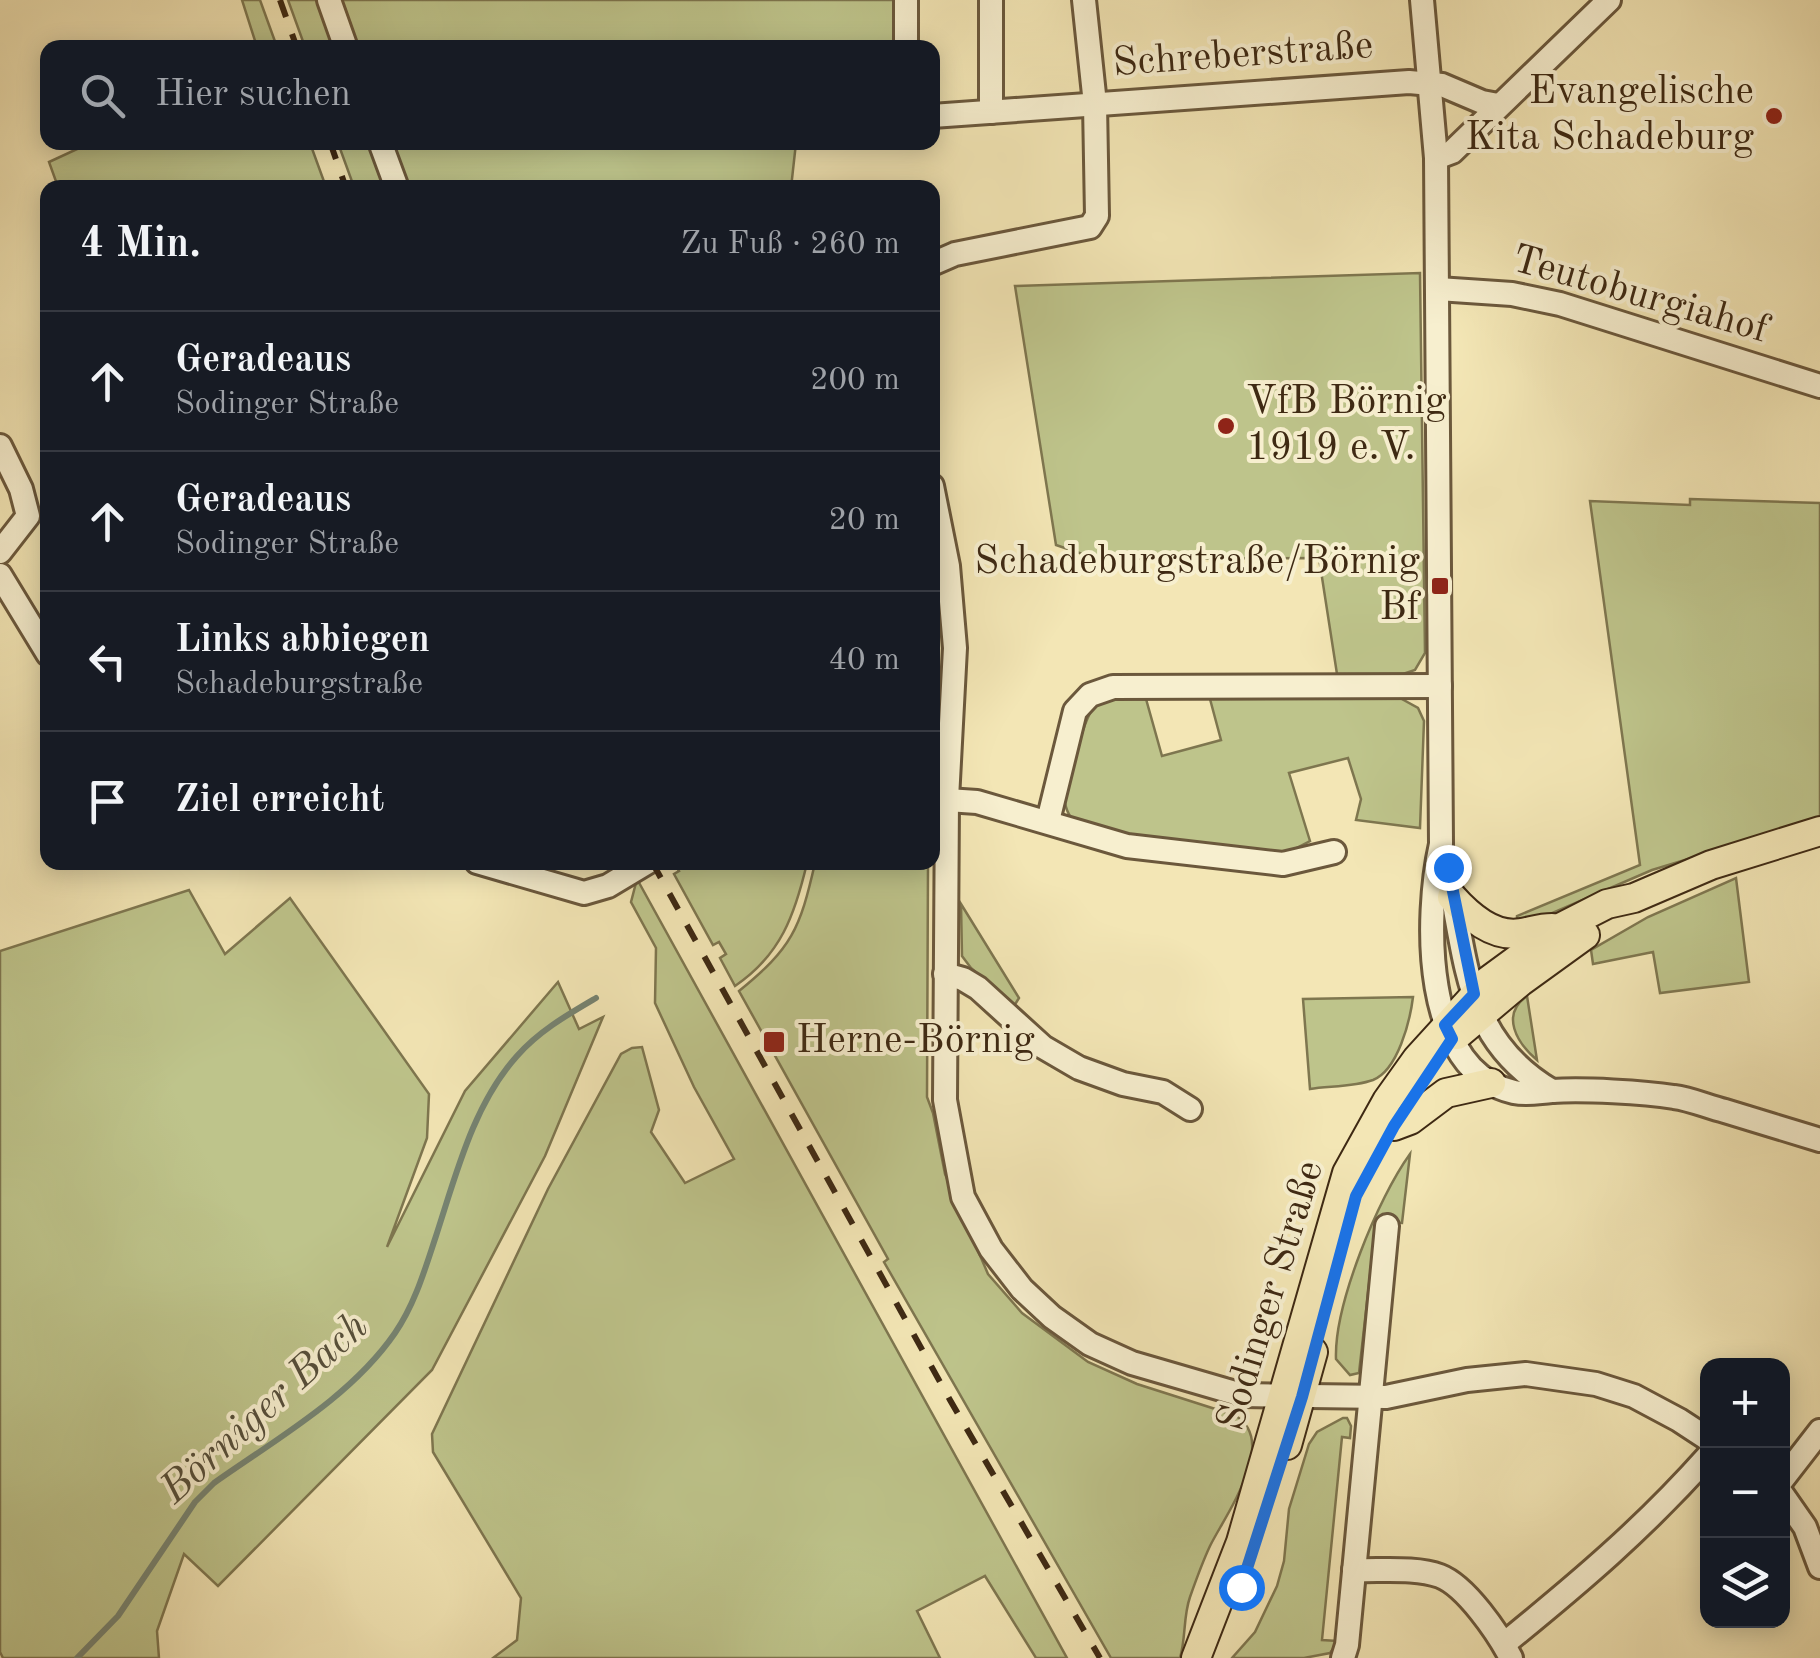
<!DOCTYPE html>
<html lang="de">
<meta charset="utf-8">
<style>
:root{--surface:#171b24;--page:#242831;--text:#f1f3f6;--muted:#9ea1a6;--line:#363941}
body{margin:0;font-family:"Old Standard TT",serif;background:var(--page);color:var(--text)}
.controls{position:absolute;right:30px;bottom:30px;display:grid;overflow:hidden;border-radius:20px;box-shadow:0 5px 25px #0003}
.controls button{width:90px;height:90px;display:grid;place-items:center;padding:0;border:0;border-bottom:2px solid var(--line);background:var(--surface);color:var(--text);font:50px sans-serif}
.stop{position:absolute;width:30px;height:30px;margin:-22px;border:8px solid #1a73e8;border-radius:50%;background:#fff}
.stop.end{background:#1a73e8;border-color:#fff;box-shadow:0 2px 10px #0008}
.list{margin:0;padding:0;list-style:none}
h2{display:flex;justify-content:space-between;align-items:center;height:130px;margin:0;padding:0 40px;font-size:42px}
h2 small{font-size:32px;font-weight:400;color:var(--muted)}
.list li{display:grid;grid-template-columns:65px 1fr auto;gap:30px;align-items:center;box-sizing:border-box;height:140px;padding:0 40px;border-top:2px solid var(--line)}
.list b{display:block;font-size:38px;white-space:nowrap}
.list p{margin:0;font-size:32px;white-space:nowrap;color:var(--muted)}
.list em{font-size:32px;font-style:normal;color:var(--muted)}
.icon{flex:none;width:55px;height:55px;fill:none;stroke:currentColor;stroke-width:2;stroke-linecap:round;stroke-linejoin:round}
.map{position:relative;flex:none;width:1820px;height:1658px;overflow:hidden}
.search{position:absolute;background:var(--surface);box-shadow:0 5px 25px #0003;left:40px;top:40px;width:900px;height:110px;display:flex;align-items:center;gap:25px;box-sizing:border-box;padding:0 35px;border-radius:20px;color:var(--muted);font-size:38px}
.panel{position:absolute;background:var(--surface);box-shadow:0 5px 25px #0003;left:40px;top:180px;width:900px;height:690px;border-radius:20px}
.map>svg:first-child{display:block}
.green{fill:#bec48b;stroke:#7e764f;stroke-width:2.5}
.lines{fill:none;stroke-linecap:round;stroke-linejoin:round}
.stream{stroke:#768371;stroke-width:6}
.minor-casing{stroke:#6b583c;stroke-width:28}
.major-casing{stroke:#3e2913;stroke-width:32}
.minor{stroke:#f7efcf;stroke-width:22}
.major{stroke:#f3e6b5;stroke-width:28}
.rail{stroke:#3e2913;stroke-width:6;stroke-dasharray:18 18;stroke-linecap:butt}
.route{stroke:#1a73e8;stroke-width:12}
.poi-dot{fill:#8f2418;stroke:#f7efcf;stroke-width:4}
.labels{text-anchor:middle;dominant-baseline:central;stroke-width:8;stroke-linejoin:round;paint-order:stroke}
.street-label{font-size:40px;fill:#3e2913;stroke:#f7efcf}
.poi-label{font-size:40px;fill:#3e2913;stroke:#f7efcf;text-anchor:end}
.water-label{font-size:42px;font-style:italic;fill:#554e3a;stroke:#f7efcf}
</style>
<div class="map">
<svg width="1820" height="1658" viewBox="0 0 1820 1658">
<rect width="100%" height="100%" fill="#f3e6b5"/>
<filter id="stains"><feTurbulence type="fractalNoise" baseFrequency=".002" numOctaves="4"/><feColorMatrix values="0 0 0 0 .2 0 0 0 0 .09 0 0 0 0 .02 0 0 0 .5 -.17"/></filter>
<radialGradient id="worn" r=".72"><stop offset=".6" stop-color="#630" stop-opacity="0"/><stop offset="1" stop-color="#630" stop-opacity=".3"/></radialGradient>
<g class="green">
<polygon points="242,0 260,0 277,47 257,47"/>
<polygon points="288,0 321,0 340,47 305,47"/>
<polygon points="335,0 899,0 899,47 352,47"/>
<polygon points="90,143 310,143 326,187 58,187 49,162"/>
<polygon points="338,143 374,143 390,187 354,187"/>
<polygon points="386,143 796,143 791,188 402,187"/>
<polygon points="1420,273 1425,653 1415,670 1403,674 1337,674 1319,558 1097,559 1056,545 1015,286"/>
<polygon points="1690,499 1820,503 1820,819 1652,870 1534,921 1517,925 1517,916 1640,865 1590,501 1690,505"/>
<path d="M1400 698 1418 708 1424 721 1420 828 1356 820 1361 799 1348 758 1289 773 1310 841 1285 854 1142 840 1071 818C1068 813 1066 809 1065 803 1065 788 1085 711 1097 704 1111 696 1131 699 1146 699L1162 756 1221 740 1210 699Z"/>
<path d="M674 863H807C795 914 781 955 735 986L720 958 726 954 719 942 713 945 674 874 679 871Z"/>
<path d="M815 863H928L927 1097 933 1113 945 1174 988 1274 1022 1313 1088 1362 1137 1384 1234 1415C1281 1440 1224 1517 1210 1546 1202 1563 1196 1580 1190 1597 1183 1617 1186 1638 1180 1658H1111L884 1262 888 1259 739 991C792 948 800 929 815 863Z"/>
<polygon points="1736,878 1749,982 1660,993 1653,952 1593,964 1591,950 1648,917"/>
<polygon points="637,879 1067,1658 1036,1658 985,1576 917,1611 940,1658 493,1658 517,1640 521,1598 433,1452 432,1434 548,1189 621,1054 632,1048 642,1047 659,1110 651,1132 685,1183 734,1159 694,1087 655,1003 656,948 631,902"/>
<polygon points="189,890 225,954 290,898 429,1094 427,1138 387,1247 465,1091 558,982 579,1029 603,1017 545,1156 432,1370 218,1586 184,1554 157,1631 159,1658 3,1658 0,1652 0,951"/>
<polygon points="961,904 1019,998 1014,1006 971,968 962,956"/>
<path d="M1527 996 1537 1060C1517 1043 1500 1015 1527 996Z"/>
<path d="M1413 997C1410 1021 1398 1070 1373 1080 1354 1087 1329 1086 1310 1089L1303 999Z"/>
<path d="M1410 1154 1402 1223 1376 1222 1359 1373 1350 1375 1336 1359C1334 1305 1378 1198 1410 1154Z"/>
<polygon points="1343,1418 1347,1418 1351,1426 1350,1438 1342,1437 1322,1640 1339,1641 1330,1653 1304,1658 1232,1658 1255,1632 1277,1586 1284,1561 1289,1509 1309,1444 1317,1432"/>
</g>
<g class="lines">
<path class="stream" d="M77 1658 118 1616 195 1502 214 1483C276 1439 351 1397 395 1333 415 1304 425 1269 436 1236 456 1175 473 1105 517 1056 539 1031 567 1015 596 998"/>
<g class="minor-casing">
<g id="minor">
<polyline points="329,0 346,48"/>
<path d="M1422 0 1436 158 1441 844C1425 916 1421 1071 1514 1092 1528 1095 1538 1092 1552 1091 1583 1089 1643 1092 1674 1097 1691 1099 1708 1107 1725 1111 1757 1121 1788 1130 1820 1140"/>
<polyline points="906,48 906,0"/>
<polyline points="991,112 991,0"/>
<polyline points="932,116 1409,82 1442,85 1482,102 1498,105"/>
<polyline points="380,142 397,188"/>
<polyline points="1436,158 1452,152 1609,0"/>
<polyline points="932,264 955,254 1090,227 1097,216 1095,104 1084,0"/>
<polyline points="1438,289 1512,294 1560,304 1820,386"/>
<polyline points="0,446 21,489 28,516 0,552"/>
<polyline points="932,486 948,566 955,648 947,799 945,1100 963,1197 991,1249 1022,1289 1052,1317 1090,1344 1132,1363 1242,1395 1386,1397 1467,1380 1526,1374 1596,1384 1634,1396 1679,1420 1708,1439"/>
<polyline points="0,575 48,654"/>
<polyline points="932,799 977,802 1127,846 1283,864 1334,852"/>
<polyline points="1048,821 1075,711 1090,695 1113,687 1440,686"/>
<polyline points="477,862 584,893 608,886 648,862"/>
<path d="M1452 893C1468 977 1472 1044 1552 1091"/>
<polyline points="945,974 963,979 978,988 1043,1047 1079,1068 1123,1084 1163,1092 1190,1109"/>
<polyline points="1782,1480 1820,1431"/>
<polyline points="1782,1494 1805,1527 1820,1567"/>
<path d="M1354 1570C1380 1571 1416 1567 1440 1576 1466 1586 1498 1633 1511 1658"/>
<path d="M1504 1644C1579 1583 1643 1529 1708 1456"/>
<polyline points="1343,1658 1347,1645 1387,1226"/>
</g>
</g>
<g class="major-casing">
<g id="major">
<path d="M1452 897C1469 916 1493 938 1521 933 1532 931 1541 928 1552 928"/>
<polyline points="1457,1035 1520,982 1585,935"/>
<polyline points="1394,1126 1410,1120 1446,1093 1491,1083"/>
<polyline points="1287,1445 1313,1352"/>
<polyline points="1196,1658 1241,1542 1347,1173 1387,1101 1417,1059 1488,981 1560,928 1607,904 1634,898 1711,865 1820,831"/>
</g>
</g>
<use href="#minor" class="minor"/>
<use href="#major" class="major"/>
<g class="rail">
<polyline points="280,0 297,48"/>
<polyline points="330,142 346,188"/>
<polyline points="652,862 950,1400 1100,1658"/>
</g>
</g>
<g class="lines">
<polyline class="route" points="1241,1587 1302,1397 1356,1196 1394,1126 1452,1039 1445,1025 1474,994 1448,867"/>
</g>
<g class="poi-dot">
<circle cx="1774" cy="116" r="10"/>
<circle cx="1226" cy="426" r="10"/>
<rect x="1430" y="576" width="20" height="20" rx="5"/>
<rect x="762" y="1030" width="24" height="24" rx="5"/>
</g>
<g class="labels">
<g class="street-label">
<text transform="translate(1243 56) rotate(-4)">Schreberstraße</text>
<text transform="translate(1640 296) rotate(16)">Teutoburgiahof</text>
<text transform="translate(1272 1296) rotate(-73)">Sodinger Straße</text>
</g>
<g class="poi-label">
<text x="1754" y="93">Evangelische<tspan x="1754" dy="46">Kita Schadeburg</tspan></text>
<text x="1246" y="403" text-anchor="start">VfB Börnig<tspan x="1246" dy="46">1919 e.V.</tspan></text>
<text x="1420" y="563">Schadeburgstraße/Börnig<tspan x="1420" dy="46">Bf</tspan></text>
<text x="796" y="1042" text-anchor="start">Herne-Börnig</text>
</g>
<g class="water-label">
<text transform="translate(265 1409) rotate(-42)">Börniger Bach</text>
</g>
</g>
<rect width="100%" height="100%" filter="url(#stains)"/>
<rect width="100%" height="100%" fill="url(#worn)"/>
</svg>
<div class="controls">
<button>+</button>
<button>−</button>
<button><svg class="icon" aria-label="layers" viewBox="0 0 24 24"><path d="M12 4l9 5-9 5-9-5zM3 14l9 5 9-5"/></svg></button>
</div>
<div class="stop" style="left:1241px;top:1587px"></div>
<div class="stop end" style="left:1448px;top:867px"></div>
<div class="search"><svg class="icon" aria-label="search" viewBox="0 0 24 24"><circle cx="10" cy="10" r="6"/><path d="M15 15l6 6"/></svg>Hier suchen</div>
<section class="panel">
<h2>4 Min.<small>Zu Fuß · 260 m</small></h2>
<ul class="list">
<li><svg class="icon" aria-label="ahead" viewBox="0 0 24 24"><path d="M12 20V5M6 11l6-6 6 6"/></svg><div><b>Geradeaus</b><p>Sodinger Straße</p></div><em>200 m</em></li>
<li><svg class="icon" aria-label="ahead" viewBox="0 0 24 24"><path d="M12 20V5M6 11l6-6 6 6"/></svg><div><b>Geradeaus</b><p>Sodinger Straße</p></div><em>20 m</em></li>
<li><svg class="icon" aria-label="left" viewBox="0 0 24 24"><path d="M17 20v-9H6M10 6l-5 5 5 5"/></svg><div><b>Links abbiegen</b><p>Schadeburgstraße</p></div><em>40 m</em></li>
<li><svg class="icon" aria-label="arrive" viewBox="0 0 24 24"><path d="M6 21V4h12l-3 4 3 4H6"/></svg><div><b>Ziel erreicht</b></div></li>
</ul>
</section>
</div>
